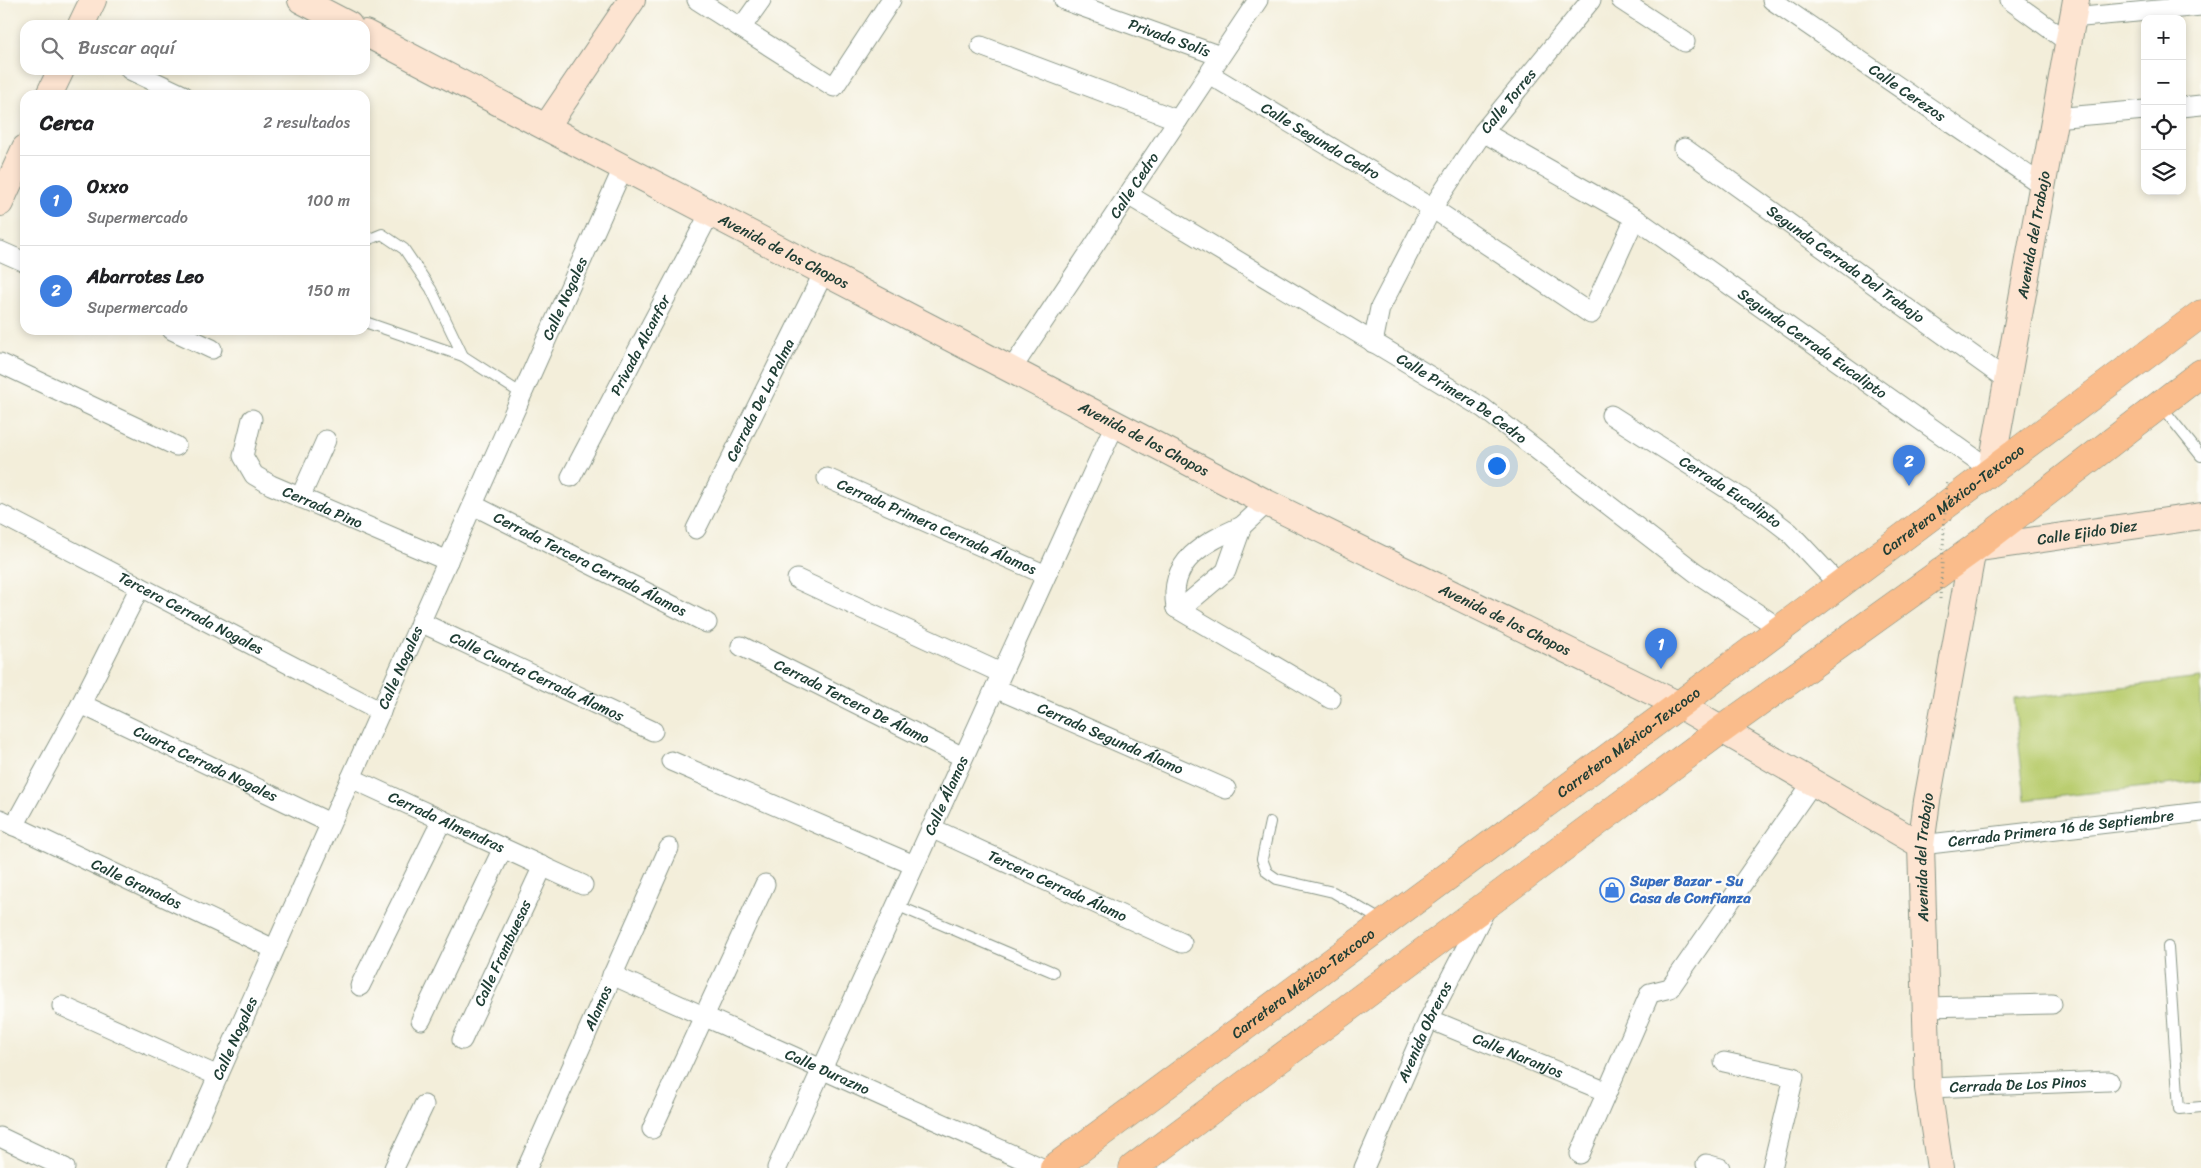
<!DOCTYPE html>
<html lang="es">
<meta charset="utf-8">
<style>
:root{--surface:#fff;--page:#f6f6f6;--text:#202124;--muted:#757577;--line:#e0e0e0;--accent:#c8321e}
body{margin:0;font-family:Sriracha,sans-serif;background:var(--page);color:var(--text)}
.controls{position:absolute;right:15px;top:15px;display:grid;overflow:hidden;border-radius:10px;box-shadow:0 2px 8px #0003}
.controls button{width:45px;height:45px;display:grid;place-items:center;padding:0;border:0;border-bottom:1px solid var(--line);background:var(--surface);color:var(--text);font:25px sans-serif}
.you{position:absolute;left:1496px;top:465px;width:18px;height:18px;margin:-12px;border:4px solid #fff;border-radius:50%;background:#1a73e8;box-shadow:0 0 0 8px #1a73e833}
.badge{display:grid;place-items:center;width:32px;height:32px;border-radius:50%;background:var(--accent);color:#fff;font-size:16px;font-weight:700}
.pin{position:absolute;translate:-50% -41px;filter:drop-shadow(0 1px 2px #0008)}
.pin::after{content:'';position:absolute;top:26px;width:18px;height:15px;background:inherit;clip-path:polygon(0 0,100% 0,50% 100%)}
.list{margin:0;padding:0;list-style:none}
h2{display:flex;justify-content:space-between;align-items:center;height:65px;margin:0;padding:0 20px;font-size:21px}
h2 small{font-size:16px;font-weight:400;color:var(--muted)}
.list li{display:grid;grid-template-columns:32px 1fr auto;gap:15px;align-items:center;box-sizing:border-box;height:90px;padding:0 20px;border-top:1px solid var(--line)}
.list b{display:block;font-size:19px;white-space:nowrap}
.list p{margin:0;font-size:16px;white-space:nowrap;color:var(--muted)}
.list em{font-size:16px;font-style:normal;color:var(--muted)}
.icon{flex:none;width:28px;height:28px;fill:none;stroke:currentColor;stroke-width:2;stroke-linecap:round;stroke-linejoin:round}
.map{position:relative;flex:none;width:2201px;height:1168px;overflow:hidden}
.search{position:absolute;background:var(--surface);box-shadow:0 2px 8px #0003;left:20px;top:20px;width:350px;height:55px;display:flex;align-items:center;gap:12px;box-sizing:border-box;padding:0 18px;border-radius:15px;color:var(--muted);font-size:19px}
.panel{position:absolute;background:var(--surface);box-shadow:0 2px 8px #0003;left:20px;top:90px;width:350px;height:245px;border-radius:15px}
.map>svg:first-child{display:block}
.green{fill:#bacd70;stroke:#6c8552}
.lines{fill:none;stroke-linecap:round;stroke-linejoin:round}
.lane-casing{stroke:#899687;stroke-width:12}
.street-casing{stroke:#899687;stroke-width:21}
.secondary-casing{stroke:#899687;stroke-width:28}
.highway-casing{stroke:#899687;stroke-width:29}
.lane{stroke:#fff;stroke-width:10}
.street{stroke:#fff;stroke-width:19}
.secondary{stroke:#fde4d1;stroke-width:26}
.highway{stroke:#fabc8b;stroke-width:28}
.path-bridge{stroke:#899687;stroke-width:3;stroke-dasharray:1 4;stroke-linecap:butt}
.labels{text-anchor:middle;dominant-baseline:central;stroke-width:4.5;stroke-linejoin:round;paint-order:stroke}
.street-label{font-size:15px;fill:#1f3d34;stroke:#fdfcf7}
.shop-label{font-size:15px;font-weight:bold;fill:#366cbe;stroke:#fdfcf7;text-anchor:start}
</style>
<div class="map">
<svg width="2201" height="1168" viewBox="0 0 2201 1168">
<rect width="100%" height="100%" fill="#fdfcf7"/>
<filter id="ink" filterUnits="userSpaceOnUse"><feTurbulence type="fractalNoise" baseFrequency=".02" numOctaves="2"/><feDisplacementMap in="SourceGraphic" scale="10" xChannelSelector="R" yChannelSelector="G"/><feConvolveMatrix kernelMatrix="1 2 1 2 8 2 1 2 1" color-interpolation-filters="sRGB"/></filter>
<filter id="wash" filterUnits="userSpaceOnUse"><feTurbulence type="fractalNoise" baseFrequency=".0096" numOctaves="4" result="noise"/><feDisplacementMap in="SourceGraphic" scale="20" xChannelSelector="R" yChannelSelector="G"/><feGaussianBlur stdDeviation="1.12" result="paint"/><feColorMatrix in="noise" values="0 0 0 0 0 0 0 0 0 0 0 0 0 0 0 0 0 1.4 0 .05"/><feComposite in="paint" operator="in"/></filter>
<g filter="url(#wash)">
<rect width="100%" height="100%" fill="#f3eeda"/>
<polygon class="green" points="2201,678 2201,781 2025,800 2014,699"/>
</g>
<g filter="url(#ink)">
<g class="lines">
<g class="lane-casing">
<g id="lane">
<polyline points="365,241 382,234 404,249 431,289 463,356"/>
<polyline points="365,322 463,356 522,394"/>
<polyline points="2161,406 2201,456"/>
<polyline points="1270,822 1262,859 1267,872 1277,879 1333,892 1384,922"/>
<polyline points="896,905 1053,972"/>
<polyline points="2168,947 2179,1109 2201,1107"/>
</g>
</g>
<g class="street-casing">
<g id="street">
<polyline points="697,0 834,87 891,0"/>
<path id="s1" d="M1064 0 1220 56"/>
<polyline points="1621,0 1685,42"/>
<path id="s2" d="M1772 0 2042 185"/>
<polyline points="2010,0 2068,42"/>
<polyline points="2072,18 2201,6"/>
<polyline points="741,28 761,0"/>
<polyline points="981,46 1178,120"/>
<polyline points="130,70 183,95"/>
<path id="s3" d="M1209 74 1432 208 1591 314 1635 218"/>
<polyline points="2182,107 2201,105"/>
<polyline points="2054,118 2145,110"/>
<path id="s4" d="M1483 132 1635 218 1991 470"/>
<path id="s5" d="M1684 148 2007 380"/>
<path id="s6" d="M1128 195 1483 408 1695 572 1779 628"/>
<polyline points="0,251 25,262"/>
<polyline points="172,330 212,349"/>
<path id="s7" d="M1373 343 1380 308 1432 208 1483 132 1591 0"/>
<polyline points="0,363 176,446"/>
<path id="s8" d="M1011 370 1258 0"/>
<path id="s9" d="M1611 415 1759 509 1789 532 1838 584"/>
<path id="s10" d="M252 419 243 456 254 475 271 485 448 561"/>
<path id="s11" d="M571 477 710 213"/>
<path id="s12" d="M827 478 1046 575"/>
<polyline points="300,498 326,440"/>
<path id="s13" d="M473 505 707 623"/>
<path id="s14" d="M0 514 381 712"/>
<path id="s15" d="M696 529 824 272"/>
<polyline points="797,579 1001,673"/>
<polyline points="1176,608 1331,699"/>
<polyline points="1176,608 1188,603 1226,571 1242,526 1267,503"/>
<path d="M1176 608C1168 560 1204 543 1242 526"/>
<path id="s16" d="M420 622 653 731"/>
<path id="s17" d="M741 646 963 757"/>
<path id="s18" d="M995 688 1226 789"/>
<path id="s19" d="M81 704 330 823"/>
<polyline points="671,761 914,865"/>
<path id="s20" d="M351 778 583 885"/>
<path id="s21" d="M0 819 274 949"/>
<polyline points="14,826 81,704 140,587"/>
<path id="s22" d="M931 828 1182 943"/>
<path id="s23" d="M1921 845 2201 812"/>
<path id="s24" d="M612 975 1042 1168"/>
<polyline points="360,986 442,820"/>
<polyline points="62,1006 218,1076"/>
<polyline points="1926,1007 2052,1004"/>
<path id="s25" d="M1429 1019 1607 1092"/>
<polyline points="421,1020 503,848"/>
<path id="s26" d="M462 1040 543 866"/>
<polyline points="1724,1062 1794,1077 1772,1168"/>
<path id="s27" d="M1928 1088 2109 1081"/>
<polyline points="652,1129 765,884"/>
<polyline points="0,1137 65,1168"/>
<polyline points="1580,1154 1650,993 1670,988 1813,782"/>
<polyline points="1706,1164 1720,1168"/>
<path id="s28" d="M177 1168 623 168"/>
<polyline points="394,1168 424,1105"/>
<path id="s29" d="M527 1168 669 848"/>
<path id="s30" d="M777 1168 1115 424"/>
<path id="s31" d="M1364 1168 1429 1019 1487 907"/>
</g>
</g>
<g class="secondary-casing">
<g id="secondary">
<polyline points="301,0 349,25"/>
<polyline points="81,25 93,0"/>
<path id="s32" d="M365 33 1267 503 1679 705 1921 845"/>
<polyline points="49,95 61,70"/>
<polyline points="546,127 632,0"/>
<polyline points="0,203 25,148"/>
<path id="s33" d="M1991 470 2076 0"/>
<path id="s34" d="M1940 1168 1928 1088 1921 845 1927 801 1973 549 2201 516"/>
</g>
</g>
<g class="highway-casing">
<g id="highway">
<path id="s35" d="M1054 1168 1679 705 2201 314"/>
<polyline points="1133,1168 1721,730 1973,549 2201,373"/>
</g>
</g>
<use href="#lane" class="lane"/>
<use href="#street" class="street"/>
<use href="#secondary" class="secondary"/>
<use href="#highway" class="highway"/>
<polyline class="path-bridge" points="1940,599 1947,480"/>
</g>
</g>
<defs>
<g id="shop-ring" transform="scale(1.25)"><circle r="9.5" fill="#fdfcf7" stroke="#3f7fe0" stroke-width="1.5"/><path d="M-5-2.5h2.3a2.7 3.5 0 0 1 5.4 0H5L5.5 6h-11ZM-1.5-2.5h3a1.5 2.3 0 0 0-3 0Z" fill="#3f7fe0"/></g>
</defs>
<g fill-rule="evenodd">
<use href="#shop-ring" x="1612" y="890"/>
</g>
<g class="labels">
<g class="street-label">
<text stroke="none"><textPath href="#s1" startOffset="112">Privada Solís</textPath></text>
<text stroke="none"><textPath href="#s2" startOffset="164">Calle Cerezos</textPath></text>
<text stroke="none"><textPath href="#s7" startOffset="280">Calle Torres</textPath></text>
<text stroke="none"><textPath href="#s3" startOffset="130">Calle Segunda Cedro</textPath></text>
<text stroke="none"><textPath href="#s8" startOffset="222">Calle Cedro</textPath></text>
<text stroke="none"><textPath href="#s33" startOffset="239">Avenida del Trabajo</textPath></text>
<text stroke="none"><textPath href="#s32" startOffset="472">Avenida de los Chopos</textPath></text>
<text stroke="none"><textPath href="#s5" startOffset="199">Segunda Cerrada Del Trabajo</textPath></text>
<text stroke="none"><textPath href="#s28" startOffset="952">Calle Nogales</textPath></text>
<text stroke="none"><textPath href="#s4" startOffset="392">Segunda Cerrada Eucalipto</textPath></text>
<text stroke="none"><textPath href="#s11" startOffset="149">Privada Alcanfor</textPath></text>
<text stroke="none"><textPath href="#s6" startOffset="391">Calle Primera De Cedro</textPath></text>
<text stroke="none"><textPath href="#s15" startOffset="144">Cerrada De La Palma</textPath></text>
<text stroke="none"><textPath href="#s32" startOffset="878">Avenida de los Chopos</textPath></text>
<text stroke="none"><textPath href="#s9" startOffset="142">Cerrada Eucalipto</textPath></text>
<text stroke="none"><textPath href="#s35" startOffset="1120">Carretera México-Texcoco</textPath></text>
<text stroke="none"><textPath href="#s10" startOffset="136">Cerrada Pino</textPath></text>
<text stroke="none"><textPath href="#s12" startOffset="120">Cerrada Primera Cerrada Álamos</textPath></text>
<text stroke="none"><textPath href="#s34" startOffset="740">Calle Ejido Diez</textPath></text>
<text stroke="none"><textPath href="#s13" startOffset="131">Cerrada Tercera Cerrada Álamos</textPath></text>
<text stroke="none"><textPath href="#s14" startOffset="215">Tercera Cerrada Nogales</textPath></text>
<text stroke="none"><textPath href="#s32" startOffset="1282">Avenida de los Chopos</textPath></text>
<text stroke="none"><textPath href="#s28" startOffset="548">Calle Nogales</textPath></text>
<text stroke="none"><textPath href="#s16" startOffset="129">Calle Cuarta Cerrada Álamos</textPath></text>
<text stroke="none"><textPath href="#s17" startOffset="124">Cerrada Tercera De Álamo</textPath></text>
<text stroke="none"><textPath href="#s18" startOffset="126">Cerrada Segunda Álamo</textPath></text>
<text stroke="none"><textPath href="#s35" startOffset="715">Carretera México-Texcoco</textPath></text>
<text stroke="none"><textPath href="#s19" startOffset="138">Cuarta Cerrada Nogales</textPath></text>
<text stroke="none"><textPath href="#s30" startOffset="409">Calle Álamos</textPath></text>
<text stroke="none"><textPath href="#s20" startOffset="105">Cerrada Almendras</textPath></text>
<text stroke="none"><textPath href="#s23" startOffset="141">Cerrada Primera 16 de Septiembre</textPath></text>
<text stroke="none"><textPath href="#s34" startOffset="312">Avenida del Trabajo</textPath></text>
<text stroke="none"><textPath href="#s21" startOffset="151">Calle Granados</textPath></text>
<text stroke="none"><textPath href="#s22" startOffset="139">Tercera Cerrada Álamo</textPath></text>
<text stroke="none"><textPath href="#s26" startOffset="96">Calle Frambuesas</textPath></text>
<text stroke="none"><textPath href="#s35" startOffset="310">Carretera México-Texcoco</textPath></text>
<text stroke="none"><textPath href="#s29" startOffset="175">Alamos</textPath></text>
<text stroke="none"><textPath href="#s31" startOffset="149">Avenida Obreros</textPath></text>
<text stroke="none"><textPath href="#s28" startOffset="142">Calle Nogales</textPath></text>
<text stroke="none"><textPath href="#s25" startOffset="96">Calle Naranjos</textPath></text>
<text stroke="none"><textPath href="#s24" startOffset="236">Calle Durazno</textPath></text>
<text stroke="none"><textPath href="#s27" startOffset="90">Cerrada De Los Pinos</textPath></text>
</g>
<g class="shop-label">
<text x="1630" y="881">Super Bazar - Su<tspan x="1630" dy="17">Casa de Confianza</tspan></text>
</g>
</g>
</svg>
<div class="controls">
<button>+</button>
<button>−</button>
<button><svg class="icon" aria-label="locate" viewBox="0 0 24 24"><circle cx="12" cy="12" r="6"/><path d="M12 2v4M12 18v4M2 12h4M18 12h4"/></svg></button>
<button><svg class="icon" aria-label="layers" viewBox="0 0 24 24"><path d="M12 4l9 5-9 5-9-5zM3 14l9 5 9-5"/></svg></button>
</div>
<div class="you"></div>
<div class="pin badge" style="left:1661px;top:669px;background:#3f7fe0">1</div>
<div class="pin badge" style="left:1909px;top:486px;background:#3f7fe0">2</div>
<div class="search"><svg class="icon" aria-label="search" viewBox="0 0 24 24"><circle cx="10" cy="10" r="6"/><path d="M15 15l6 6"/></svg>Buscar aquí</div>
<section class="panel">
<h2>Cerca<small>2 resultados</small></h2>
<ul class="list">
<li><span class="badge" style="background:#3f7fe0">1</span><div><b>Oxxo</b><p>Supermercado</p></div><em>100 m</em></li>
<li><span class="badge" style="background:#3f7fe0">2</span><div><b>Abarrotes Leo</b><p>Supermercado</p></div><em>150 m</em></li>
</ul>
</section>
</div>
